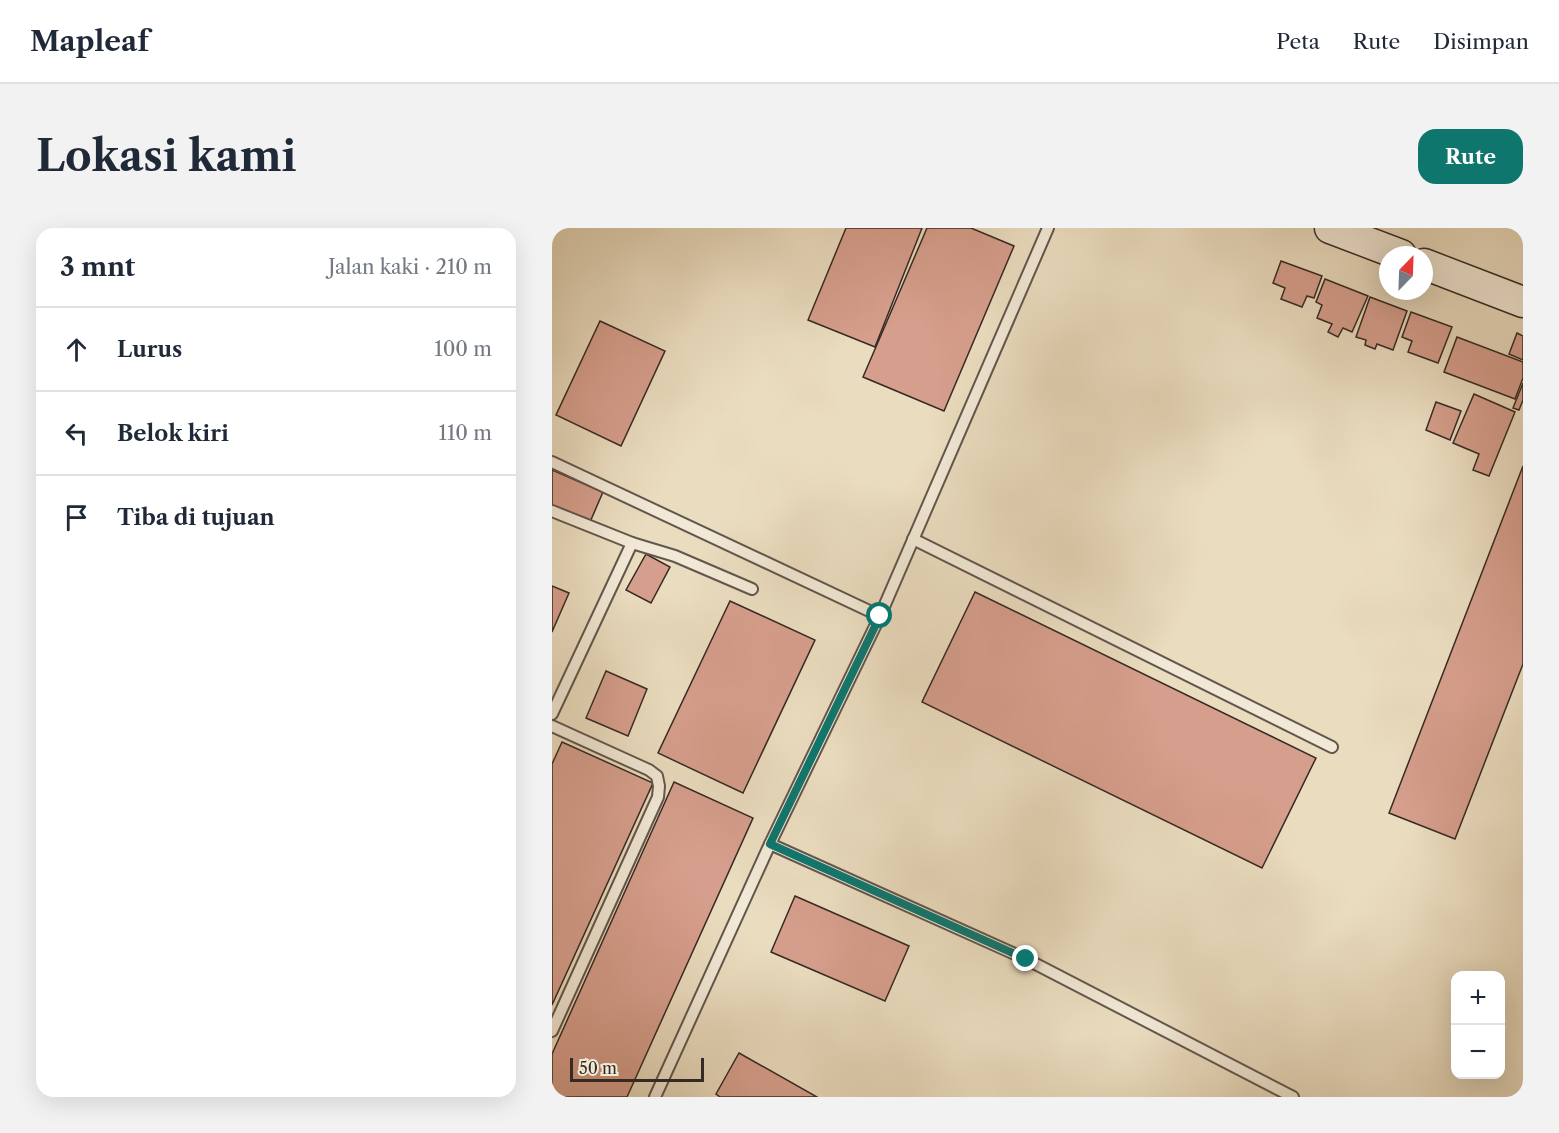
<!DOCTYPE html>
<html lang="id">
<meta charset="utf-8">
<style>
:root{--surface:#fff;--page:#f2f2f3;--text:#1f2937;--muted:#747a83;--line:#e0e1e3;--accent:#0f766e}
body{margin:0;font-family:"Libre Caslon Text",serif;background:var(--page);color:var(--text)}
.controls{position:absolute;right:18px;bottom:18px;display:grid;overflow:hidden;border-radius:12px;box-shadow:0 6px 24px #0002}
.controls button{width:54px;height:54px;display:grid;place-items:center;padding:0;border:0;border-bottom:2px solid var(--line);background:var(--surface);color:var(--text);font:30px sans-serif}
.compass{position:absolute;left:827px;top:18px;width:54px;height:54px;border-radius:50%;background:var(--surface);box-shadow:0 6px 24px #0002;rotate:23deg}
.scale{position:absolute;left:18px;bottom:15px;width:134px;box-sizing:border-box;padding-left:6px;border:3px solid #362a25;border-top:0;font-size:16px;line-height:21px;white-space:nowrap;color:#362a25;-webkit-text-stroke:4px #f1e8d5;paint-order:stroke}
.stop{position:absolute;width:18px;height:18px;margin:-14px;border:4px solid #0f766e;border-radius:50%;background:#fff}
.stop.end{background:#0f766e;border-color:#fff;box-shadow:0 2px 6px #0008}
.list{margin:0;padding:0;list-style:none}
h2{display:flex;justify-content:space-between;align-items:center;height:78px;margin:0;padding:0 24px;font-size:26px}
h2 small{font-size:20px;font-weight:400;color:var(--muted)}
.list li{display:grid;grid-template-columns:39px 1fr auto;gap:18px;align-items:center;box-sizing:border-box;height:84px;padding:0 24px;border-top:2px solid var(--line)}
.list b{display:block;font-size:22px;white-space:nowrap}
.list em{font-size:20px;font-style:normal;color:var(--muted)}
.icon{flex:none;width:33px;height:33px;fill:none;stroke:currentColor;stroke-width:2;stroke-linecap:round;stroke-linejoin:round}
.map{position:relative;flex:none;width:971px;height:869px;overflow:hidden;border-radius:18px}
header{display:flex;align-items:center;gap:36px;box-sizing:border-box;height:84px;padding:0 30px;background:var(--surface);border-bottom:2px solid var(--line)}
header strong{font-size:28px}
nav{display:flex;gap:33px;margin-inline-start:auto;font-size:21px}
.intro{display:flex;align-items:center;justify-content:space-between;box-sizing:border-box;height:144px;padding:0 36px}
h1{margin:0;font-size:42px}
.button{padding:15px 27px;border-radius:18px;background:var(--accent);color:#fff;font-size:21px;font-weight:700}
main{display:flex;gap:36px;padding:0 36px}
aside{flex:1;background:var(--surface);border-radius:18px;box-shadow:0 6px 24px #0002}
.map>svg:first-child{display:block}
.building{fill:#d69e8c;stroke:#362a25;stroke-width:1.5}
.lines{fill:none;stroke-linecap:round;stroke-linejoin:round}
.service-casing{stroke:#63564c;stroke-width:14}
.secondary-casing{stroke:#362a25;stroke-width:33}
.service{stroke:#f1e8d5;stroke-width:10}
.secondary{stroke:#f1e8d5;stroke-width:30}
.route{stroke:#0f766e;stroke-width:8}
</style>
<header>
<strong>Mapleaf</strong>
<nav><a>Peta</a><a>Rute</a><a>Disimpan</a></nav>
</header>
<div class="intro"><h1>Lokasi kami</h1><a class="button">Rute</a></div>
<main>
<aside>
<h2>3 mnt<small>Jalan kaki · 210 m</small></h2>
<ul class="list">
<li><svg class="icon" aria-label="ahead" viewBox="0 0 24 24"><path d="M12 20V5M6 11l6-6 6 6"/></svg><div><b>Lurus</b></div><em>100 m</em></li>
<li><svg class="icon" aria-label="left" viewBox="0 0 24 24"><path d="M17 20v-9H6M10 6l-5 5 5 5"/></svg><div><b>Belok kiri</b></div><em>110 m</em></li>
<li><svg class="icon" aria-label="arrive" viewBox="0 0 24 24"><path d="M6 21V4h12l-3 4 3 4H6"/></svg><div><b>Tiba di tujuan</b></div></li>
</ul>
</aside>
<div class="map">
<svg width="971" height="869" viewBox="0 0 971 869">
<rect width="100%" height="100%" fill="#eadcbf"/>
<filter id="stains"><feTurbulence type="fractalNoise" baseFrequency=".00333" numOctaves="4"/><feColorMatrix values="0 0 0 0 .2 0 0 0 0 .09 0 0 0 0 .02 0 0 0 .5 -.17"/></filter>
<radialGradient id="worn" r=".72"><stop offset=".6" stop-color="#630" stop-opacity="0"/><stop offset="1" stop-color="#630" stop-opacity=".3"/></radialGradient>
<g class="building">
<polygon points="294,0 370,0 323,119 256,92"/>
<polygon points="375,0 419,0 462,18 392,183 311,149"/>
<polygon points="729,33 770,48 762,70 755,68 750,79 729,71 733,60 721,55"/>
<polygon points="773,51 816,68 800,104 791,100 786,109 776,104 780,96 765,90 770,77 764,74"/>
<polygon points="818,69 855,83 841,122 825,116 823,121 813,117 814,112 804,109"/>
<polygon points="859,84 900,99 886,135 856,124 860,113 850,109"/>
<polygon points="48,93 113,123 69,218 4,187"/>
<polygon points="965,105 971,108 971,132 957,126"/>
<polygon points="905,109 971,134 971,150 963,171 892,144"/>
<polygon points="971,155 971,172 967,182 961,180"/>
<polygon points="922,166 963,184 937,248 921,242 927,226 901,215"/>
<polygon points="884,174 909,183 898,212 874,202"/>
<polygon points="971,238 971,436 903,611 837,585"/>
<polygon points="0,242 51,264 38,294 0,278"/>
<polygon points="94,326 118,339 99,375 74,362"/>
<polygon points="0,358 17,365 0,404"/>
<polygon points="423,364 764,530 710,640 370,474"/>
<polygon points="178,373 263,412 191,565 106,525"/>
<polygon points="54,443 95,461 76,508 34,490"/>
<polygon points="10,514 101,555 0,777 0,536"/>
<polygon points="122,554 201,590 75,869 0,869 0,826"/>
<polygon points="243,668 357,718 333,773 219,724"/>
<polygon points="187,825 265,869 168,869 164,866"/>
</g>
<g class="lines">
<g class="service-casing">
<g id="service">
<polyline points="0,234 328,388 218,616 103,869"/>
<polyline points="0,283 80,315 123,328 200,361"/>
<polyline points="361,311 780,519"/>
<polyline points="328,388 496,0"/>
<polyline points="0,486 80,315"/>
<polyline points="0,498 97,542 105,548 107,558 106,569 0,803"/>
<polyline points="218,616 474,731 741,869"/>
</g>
</g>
<g class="secondary-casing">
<g id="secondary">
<polyline points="778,0 849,27"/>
<polyline points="872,36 971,74"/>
</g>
</g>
<use href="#service" class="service"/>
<use href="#secondary" class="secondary"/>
</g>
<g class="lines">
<polyline class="route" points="328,388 218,616 474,731"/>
</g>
<rect width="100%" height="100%" filter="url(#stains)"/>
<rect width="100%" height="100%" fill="url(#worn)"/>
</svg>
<div class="controls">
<button>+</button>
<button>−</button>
</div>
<svg class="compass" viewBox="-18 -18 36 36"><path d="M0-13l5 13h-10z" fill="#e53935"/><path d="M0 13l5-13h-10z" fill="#747a83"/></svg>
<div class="scale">50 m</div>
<div class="stop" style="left:328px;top:388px"></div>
<div class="stop end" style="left:474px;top:731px"></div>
</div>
</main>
